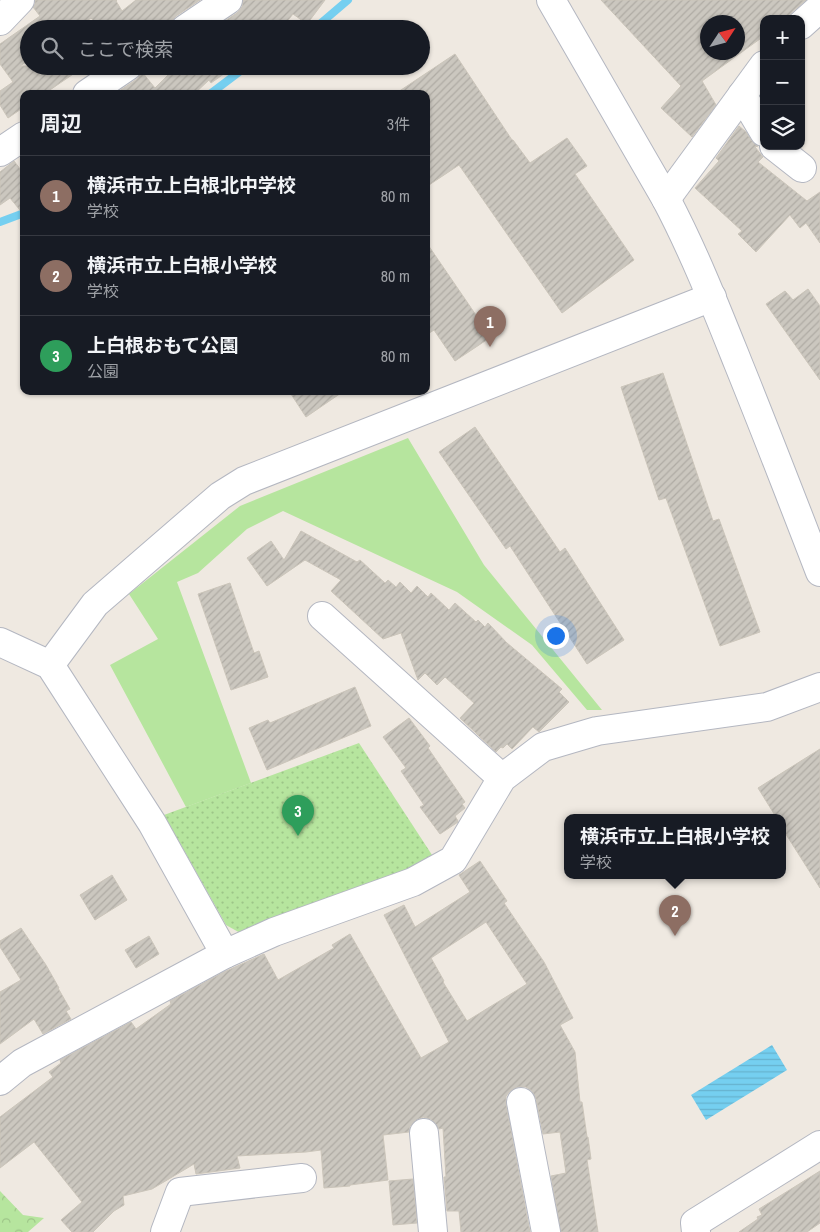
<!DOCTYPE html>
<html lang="ja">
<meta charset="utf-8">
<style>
:root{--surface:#171b24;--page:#242831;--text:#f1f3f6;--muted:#9ea1a6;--line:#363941;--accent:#4264fb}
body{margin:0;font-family:"Archivo Narrow","Noto Sans JP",sans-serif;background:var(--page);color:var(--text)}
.controls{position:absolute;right:15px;top:15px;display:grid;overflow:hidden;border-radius:10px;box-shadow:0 1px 4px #0004}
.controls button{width:45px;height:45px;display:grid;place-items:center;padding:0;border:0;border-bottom:1px solid var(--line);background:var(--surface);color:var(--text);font:25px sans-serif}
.compass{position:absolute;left:700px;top:15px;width:45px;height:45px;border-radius:50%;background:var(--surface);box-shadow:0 1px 4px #0004;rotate:54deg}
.you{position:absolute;left:555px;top:635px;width:18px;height:18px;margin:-12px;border:4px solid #fff;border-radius:50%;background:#1a73e8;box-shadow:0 0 0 8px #1a73e833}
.badge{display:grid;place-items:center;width:32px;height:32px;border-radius:50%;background:var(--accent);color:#fff;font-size:16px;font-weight:700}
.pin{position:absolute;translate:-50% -41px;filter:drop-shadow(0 1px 2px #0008)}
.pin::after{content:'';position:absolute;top:26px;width:18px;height:15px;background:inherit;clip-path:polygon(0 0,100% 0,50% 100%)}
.popup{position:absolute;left:564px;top:814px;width:222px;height:65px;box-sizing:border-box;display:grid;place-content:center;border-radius:10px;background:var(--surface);filter:drop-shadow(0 1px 4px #0005);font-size:16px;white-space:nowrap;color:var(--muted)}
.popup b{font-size:19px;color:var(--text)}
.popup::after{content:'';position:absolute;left:50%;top:100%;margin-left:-10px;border:10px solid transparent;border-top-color:var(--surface)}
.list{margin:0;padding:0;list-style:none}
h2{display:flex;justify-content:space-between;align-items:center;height:65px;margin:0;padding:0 20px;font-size:21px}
h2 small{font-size:16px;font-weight:400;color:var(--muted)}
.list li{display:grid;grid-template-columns:32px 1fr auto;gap:15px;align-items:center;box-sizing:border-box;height:80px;padding:0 20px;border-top:1px solid var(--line)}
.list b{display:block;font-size:19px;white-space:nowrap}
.list p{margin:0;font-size:16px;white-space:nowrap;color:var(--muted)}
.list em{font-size:16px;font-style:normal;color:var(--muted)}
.icon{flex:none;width:28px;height:28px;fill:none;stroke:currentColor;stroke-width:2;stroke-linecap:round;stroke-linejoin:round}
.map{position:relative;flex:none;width:820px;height:1232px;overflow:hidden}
.search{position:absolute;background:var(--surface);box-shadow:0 1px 4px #0004;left:20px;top:20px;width:410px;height:55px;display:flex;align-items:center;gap:12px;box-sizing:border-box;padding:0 18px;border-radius:28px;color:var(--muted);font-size:19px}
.panel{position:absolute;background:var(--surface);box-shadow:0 1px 4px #0004;left:20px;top:90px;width:410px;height:305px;border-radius:10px}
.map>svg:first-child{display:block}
.grass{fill:#b6e59e}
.forest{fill:url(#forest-crowns)}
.park{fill:url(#park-dots)}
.water{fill:url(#water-rules)}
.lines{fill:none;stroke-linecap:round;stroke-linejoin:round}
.stream{stroke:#75cff0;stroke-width:8}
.building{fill:url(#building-hatch);stroke:#cbc5ba;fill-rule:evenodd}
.minor-casing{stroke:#b4b7c1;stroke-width:30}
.tertiary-casing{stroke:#b4b7c1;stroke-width:30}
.minor{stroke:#fff;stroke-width:28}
.tertiary{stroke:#fff;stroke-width:28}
</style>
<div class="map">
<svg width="820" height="1232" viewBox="0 0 820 1232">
<defs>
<pattern id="forest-crowns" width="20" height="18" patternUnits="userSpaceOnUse" patternTransform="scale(1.25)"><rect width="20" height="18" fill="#b6e59e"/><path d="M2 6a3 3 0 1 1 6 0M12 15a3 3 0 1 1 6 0" fill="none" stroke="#9dc588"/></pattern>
<pattern id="park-dots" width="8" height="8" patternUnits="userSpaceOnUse" patternTransform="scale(1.25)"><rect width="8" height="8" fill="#b6e59e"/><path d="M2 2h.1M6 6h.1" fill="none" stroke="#9dc588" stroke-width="1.8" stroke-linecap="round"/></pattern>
<pattern id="water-rules" width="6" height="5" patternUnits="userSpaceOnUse" patternTransform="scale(1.25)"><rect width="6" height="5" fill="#75cff0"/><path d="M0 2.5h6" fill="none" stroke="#66b2ce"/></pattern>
<pattern id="building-hatch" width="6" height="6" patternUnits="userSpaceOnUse" patternTransform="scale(1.25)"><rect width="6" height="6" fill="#cbc7bf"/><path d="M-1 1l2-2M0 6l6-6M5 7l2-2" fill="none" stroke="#afaba4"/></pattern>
</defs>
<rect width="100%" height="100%" fill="#efe9e1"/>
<polygon class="grass" points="408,438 484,565 602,710 587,710 532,645 457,592 283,511 247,529 198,573 177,582 251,783 186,807 110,665 158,639 129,594 240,506"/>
<polygon class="forest" points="0,1191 23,1215 44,1218 28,1232 0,1232"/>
<polygon class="park" points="359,743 434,858 409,874 242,934 226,925 164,815"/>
<polygon class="water" points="772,1045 787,1070 706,1120 691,1095"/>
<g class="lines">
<g class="stream">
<polyline points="314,29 348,0"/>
<polyline points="210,94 247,66"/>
<polyline points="0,222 24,213"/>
</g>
</g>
<g class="building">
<polygon points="35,0 117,0 116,1 122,11 136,0 200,0 176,16 171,22 170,29 102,29 91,18 75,29 29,29 29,60 20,66 85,66 44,94 24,94 24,107 8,118 0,105 0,91 13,82 0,64 0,44 40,16 33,7 35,4"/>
<polygon points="243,0 325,0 307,24 293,14 281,29 213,29 237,13 242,7"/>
<path d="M601 0H806L791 13 787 19H764V36L702 81 716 105 692 137 661 108 681 86ZM708 22H738V52H708Z"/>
<polygon points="455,54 512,140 513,140 530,163 567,138 587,166 575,174 634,260 562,313 459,165 426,187 426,94 395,94"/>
<polygon points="177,66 235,66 211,83 209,80 194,94 115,94 137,79 142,72 155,88"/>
<polygon points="739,126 746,132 751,140 758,146 755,147 763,157 758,162 807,201 820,192 820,243 806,223 800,228 790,215 756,252 738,234 742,231 695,188 719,161 716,158"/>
<polygon points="14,161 24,174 24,215 10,198 0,205 0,172"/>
<polygon points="426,242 491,337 455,361 434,330 426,335"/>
<polygon points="808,289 820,306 820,380 766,304 785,291 793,300"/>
<polygon points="663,373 713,521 719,519 760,632 720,646 666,498 659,500 621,387"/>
<polygon points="289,391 344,391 306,417"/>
<polygon points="475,427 560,552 565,548 624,640 587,664 510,546 506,549 439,452"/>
<polygon points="301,531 357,562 360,560 385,583 388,580 396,587 400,582 411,593 417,586 428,597 431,593 449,610 455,603 476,622 478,620 485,627 488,623 507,643 562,689 559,692 569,702 539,732 533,727 512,749 507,744 503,748 501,747 496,752 460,718 474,703 445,677 437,685 425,673 418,680 401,633 383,639 331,591 341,580 305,560 267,586 247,558 271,541 284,560"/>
<polygon points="230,583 254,653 259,651 268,677 231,690 198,594"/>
<polygon points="355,687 371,726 267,770 249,728 268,720 270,723"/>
<polygon points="409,718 430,746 428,748 465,802 462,804 465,808 455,816 458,821 458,822 440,834 420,807 424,805 401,771 406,768 383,737"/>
<polygon points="820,749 820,888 782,828 782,817 776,817 758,788"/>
<path d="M480 861 507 901 504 903 544 962 573 1018 560 1025 575 1052 580 1102H582L587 1137H588L591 1159 587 1160 598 1232H561L551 1176 566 1173 560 1132 543 1134 536 1099 532 1091 526 1087H518L510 1091 506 1096V1104L530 1232H461L459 1211H447L444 1177H446L443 1128 439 1129 436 1124 431 1119 423 1117 415 1121 410 1126 409 1132 383 1135 388 1180 350 1185V1186L324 1188 321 1150 306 1152 237 1156 240 1168 196 1174 194 1164 152 1189 123 1196 124 1205 114 1211 93 1232H72L61 1220 82 1202 34 1142 0 1168V1117L53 1077 49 1072 61 1063 60 1060 131 1022 136 1029 171 1004 170 1001 224 972 264 954 278 980 334 948 332 945 350 934 421 1058 449 1042 384 915 404 905 415 927 470 892 459 875ZM486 922 527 984 467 1021 443 982 444 981 431 958Z"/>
<polygon points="112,875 127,900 95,920 80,895"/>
<polygon points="21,928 46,965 59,988 58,988 70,1009 66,1011 71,1019 43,1034 34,1019 0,1044 0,992 21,980 0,947 0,941"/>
<polygon points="149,936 159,954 136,968 125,950"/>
<polygon points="820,1171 820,1223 807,1232 739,1232 758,1219 757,1217 762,1215 759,1209"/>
<polygon points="413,1179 417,1223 393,1225 389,1181"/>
</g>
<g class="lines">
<g class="minor-casing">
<g id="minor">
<polyline points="0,21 20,0"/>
<polyline points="801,25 820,8"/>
<polyline points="185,29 228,0"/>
<polyline points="87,94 128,66"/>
<polyline points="742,95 764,132"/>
<polyline points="774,146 802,168"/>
<polyline points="0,152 24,136"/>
<polyline points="666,199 764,65"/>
<polyline points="322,616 502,778"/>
<polyline points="0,642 50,665 152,823 225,954"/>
<polyline points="50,665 95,604 220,496 244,481 712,297"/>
<polyline points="0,1081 22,1063 225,954 274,932 413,882 453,860 502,778 543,747 597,731 767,707 820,687"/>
<polyline points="521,1102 546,1232"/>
<polyline points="424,1133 433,1232"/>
<polyline points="165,1232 180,1192 302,1178"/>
</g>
</g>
<g class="tertiary-casing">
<g id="tertiary">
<path d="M551 0 666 199C694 252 716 308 738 363 766 432 793 502 820 572"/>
<polyline points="696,1232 695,1223 820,1145"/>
</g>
</g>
<use href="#minor" class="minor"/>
<use href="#tertiary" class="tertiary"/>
</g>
</svg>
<div class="controls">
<button>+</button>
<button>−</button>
<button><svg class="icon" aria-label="layers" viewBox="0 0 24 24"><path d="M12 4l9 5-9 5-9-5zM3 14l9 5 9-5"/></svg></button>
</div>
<svg class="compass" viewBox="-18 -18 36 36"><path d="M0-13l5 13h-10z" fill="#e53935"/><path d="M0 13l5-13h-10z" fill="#9ea1a6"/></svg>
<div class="you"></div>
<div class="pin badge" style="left:490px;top:347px;background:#8d6e63">1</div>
<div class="pin badge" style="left:675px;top:936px;background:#8d6e63">2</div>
<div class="popup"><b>横浜市立上白根小学校</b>学校</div>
<div class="pin badge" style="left:298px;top:836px;background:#2e9e5b">3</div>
<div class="search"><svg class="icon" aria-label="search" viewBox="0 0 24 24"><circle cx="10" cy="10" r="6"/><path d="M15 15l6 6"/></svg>ここで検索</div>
<section class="panel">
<h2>周辺<small>3件</small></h2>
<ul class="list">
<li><span class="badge" style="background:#8d6e63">1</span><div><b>横浜市立上白根北中学校</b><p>学校</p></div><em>80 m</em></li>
<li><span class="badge" style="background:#8d6e63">2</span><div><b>横浜市立上白根小学校</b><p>学校</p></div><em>80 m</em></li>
<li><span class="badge" style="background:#2e9e5b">3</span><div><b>上白根おもて公園</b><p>公園</p></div><em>80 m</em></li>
</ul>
</section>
</div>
